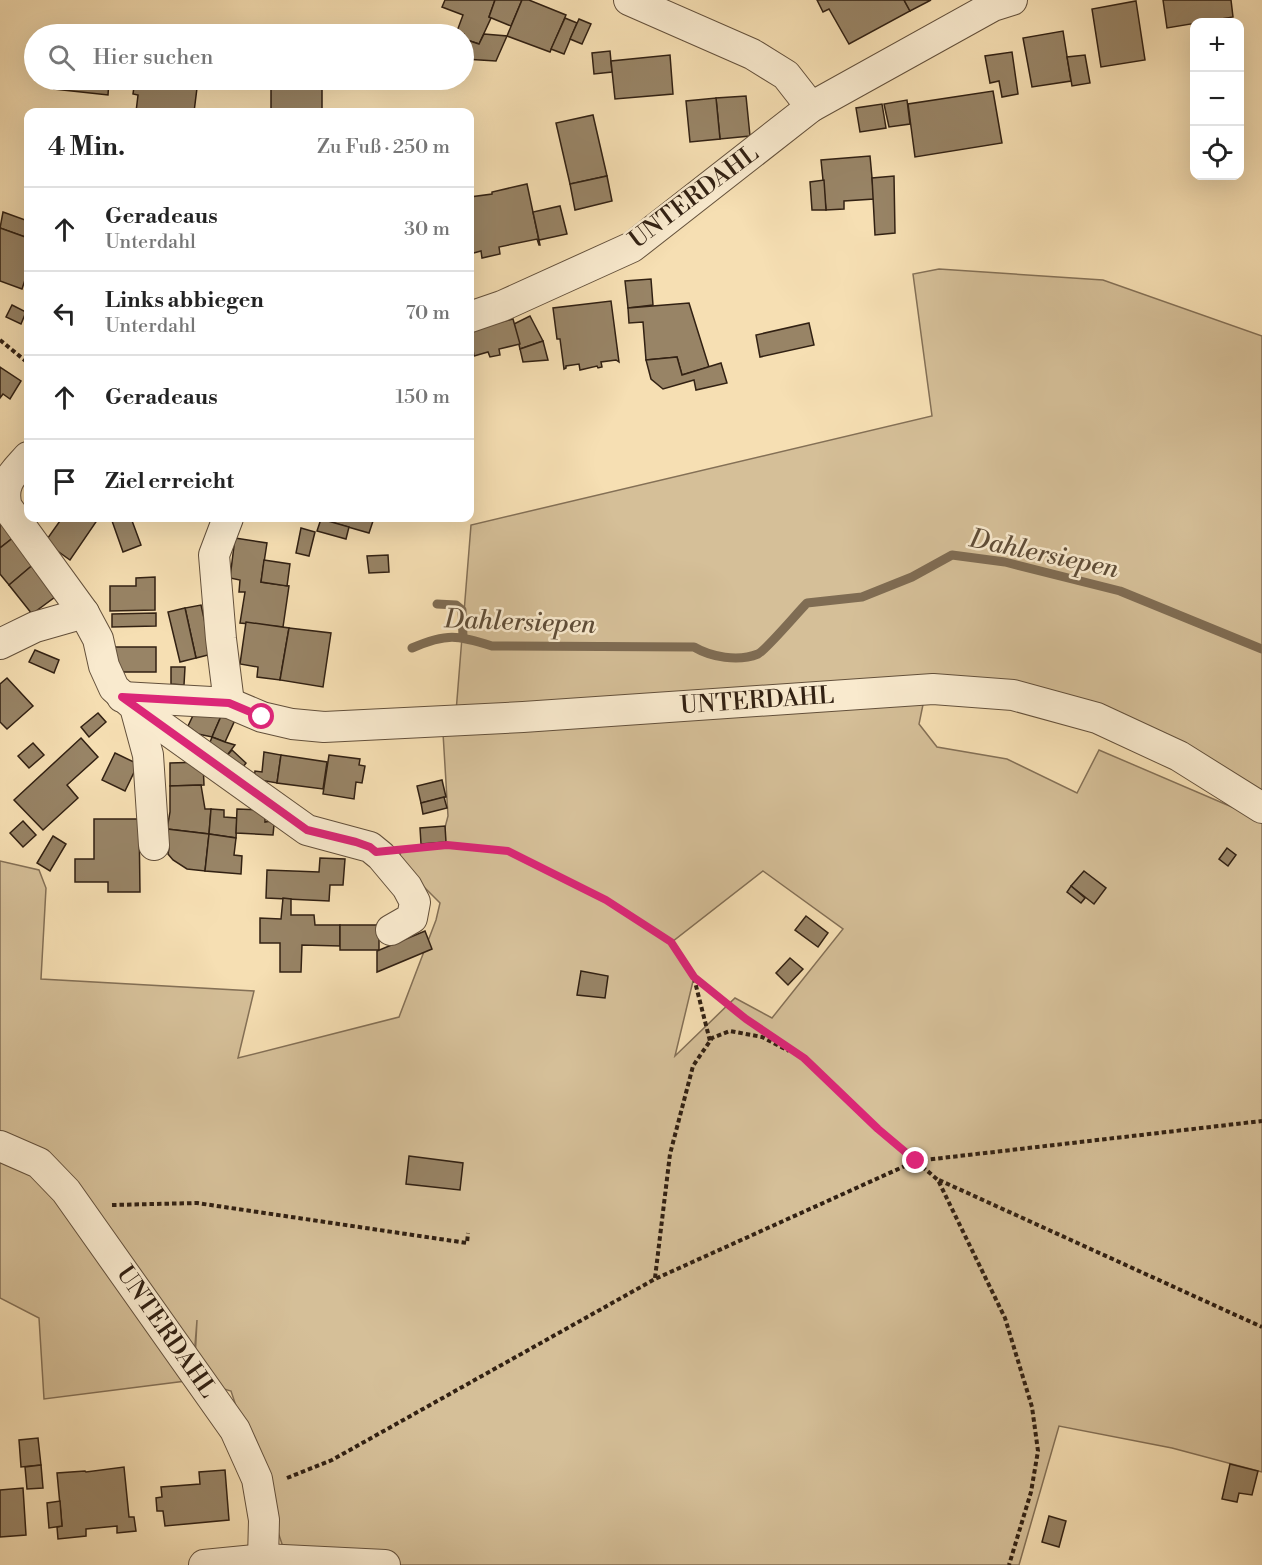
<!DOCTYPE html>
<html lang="de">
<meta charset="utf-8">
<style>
:root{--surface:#fff;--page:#f6f6f6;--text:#222;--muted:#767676;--line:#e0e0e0}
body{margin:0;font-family:"Libre Bodoni",serif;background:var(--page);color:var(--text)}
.controls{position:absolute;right:18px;top:18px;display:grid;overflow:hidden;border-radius:12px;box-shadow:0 6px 24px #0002}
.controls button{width:54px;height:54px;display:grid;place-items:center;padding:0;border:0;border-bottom:2px solid var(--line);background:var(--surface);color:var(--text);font:30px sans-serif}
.stop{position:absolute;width:18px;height:18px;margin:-14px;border:4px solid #db2777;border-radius:50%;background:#fff}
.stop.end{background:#db2777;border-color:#fff;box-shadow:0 2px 6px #0008}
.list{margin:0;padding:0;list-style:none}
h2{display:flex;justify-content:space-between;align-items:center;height:78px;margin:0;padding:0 24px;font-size:26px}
h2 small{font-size:20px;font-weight:400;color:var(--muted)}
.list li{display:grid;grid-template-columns:39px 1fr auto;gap:18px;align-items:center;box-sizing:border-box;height:84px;padding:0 24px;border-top:2px solid var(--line)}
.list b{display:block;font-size:22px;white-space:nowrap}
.list p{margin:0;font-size:20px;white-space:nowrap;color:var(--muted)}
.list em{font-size:20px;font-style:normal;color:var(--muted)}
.icon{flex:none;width:33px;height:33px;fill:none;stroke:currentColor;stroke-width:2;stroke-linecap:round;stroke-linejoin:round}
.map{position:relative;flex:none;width:1262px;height:1565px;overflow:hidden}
.search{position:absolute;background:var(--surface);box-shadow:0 6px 24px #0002;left:24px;top:24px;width:450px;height:66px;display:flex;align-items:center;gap:15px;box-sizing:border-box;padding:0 21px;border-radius:33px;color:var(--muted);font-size:22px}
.panel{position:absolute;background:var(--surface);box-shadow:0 6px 24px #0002;left:24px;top:108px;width:450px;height:414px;border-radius:12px}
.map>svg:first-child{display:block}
.green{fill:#d5bf98;stroke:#847056;stroke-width:1.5;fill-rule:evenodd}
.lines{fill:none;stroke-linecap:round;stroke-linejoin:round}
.stream{stroke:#7f6c53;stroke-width:9}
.building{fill:#988466;stroke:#322113;stroke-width:1.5}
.minor-casing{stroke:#63503b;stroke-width:32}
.path{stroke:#322113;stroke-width:4;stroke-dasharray:4.5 3;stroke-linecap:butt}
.minor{stroke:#f9eace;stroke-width:30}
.route{stroke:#db2777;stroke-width:8}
.labels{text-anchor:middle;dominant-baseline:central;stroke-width:5;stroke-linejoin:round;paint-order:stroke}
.street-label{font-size:24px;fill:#322113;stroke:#f9eace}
.water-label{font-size:26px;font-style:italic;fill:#5f4d38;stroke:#f9eace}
</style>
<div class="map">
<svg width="1262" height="1565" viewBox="0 0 1262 1565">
<rect width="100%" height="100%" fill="#f6dfb3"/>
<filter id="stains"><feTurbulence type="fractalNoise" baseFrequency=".00333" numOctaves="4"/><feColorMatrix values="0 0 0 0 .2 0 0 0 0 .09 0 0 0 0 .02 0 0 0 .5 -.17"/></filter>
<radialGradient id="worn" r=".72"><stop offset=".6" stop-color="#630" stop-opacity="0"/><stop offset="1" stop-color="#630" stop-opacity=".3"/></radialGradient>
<path class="green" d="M939 269 1103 280 1262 336V808L1097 718 927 685 919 724 937 747 1007 759 1077 793 1099 750 1260 819 1262 816V1472L1172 1448 1059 1426 1019 1565H289L231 1391 194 1380 197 1320 193 1370 186 1381 44 1399 39 1318 0 1298V861L39 870 46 888 41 979 254 991 238 1058 399 1017 436 920 440 903 422 885 399 865 401 849 447 845 465 846 441 843 448 816 443 733 456 712 471 525 932 416 913 274ZM763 871 843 929 772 1018 735 998 675 1056 694 977 672 942Z"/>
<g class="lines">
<g class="stream">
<polyline points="437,604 456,605 462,610 463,637"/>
<path d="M412 648C447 633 457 635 492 646L694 647C711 657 738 662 758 654 766 650 798 612 807 603L862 597 912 577 952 555 1005 562 1120 591 1262 649"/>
</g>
</g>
<g class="building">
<polygon points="445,0 495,0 489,17 491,18 479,44 464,39 464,34 456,34 463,15 442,7"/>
<polygon points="495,0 522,0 511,26 489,17"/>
<polygon points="522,0 529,0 566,15 550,52 507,36"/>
<polygon points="817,0 904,0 910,11 849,44 829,9 823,12"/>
<polygon points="904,0 931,0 910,11"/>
<polygon points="1163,0 1231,0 1233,17 1167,28"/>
<polygon points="1136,1 1145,60 1101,67 1092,9"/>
<polygon points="565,18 577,23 564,54 551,49"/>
<polygon points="579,19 591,24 582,44 570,39"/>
<polygon points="1063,31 1071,81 1032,87 1023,38"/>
<polygon points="484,34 507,36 496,61 464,59 464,39 479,44"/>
<polygon points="610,51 612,72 594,74 592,53"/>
<polygon points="1012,52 1018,94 1002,97 999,81 990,83 985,56"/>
<polygon points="670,55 673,94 615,99 611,61"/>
<polygon points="1085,55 1090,83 1072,86 1067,57"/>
<polygon points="55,80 109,80 108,95 54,89"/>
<polygon points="135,80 198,80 194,112 136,112 138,95 133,94"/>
<polygon points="322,82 322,112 271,112 271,83"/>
<polygon points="993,91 1002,143 915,157 908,104"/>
<polygon points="746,96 750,136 720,139 716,98"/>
<polygon points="716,98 720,139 690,142 686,101"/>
<polygon points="907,100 910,124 889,127 884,104"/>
<polygon points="882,104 886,128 860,132 856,108"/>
<polygon points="593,115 607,176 570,184 556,123"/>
<polygon points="870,156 874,199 844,201 844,209 826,210 821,160"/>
<polygon points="607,176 612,201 575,210 570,184"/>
<polygon points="894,176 895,233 875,235 872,178"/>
<polygon points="824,180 826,210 812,210 810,182"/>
<polygon points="527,184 540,245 539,245 537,239 499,247 500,254 482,258 481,251 470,254 470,197 492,194 492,192"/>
<polygon points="560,206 567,234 539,240 533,212"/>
<polygon points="3,212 28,221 28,238 0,228"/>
<polygon points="0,228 28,238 28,271 22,289 0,281"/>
<polygon points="651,279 653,305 628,308 625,281"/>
<polygon points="611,301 619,362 616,360 601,362 602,367 598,368 597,366 580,370 579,364 566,366 566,368 564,369 560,339 557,339 553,308"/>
<polygon points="689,303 709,367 682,375 677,357 646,360 643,322 629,323 628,308"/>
<polygon points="12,305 26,312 21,324 6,317"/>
<polygon points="530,316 543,341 520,349 514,324"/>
<polygon points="513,319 520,344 499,349 500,355 490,357 488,352 474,356 470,330"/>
<polygon points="809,323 814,345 760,357 756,335"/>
<polygon points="543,341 548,360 523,362 520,349"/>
<polygon points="677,357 682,375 721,363 727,383 696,390 694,380 663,389 651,379 646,360"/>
<polygon points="0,367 21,381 10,399 3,394 0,398"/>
<polygon points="62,518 95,518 98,519 70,560 45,542"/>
<polygon points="111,518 131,518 141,545 123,552"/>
<polygon points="320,518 374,518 369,533 320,519"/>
<polygon points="321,519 349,527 346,539 317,531"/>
<polygon points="0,523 14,537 0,548"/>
<polygon points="301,528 315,532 309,556 296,553"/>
<polygon points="14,537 35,563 9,585 0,574 0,548"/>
<polygon points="235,538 267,543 261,582 289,586 283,627 240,623 245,592 239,592 240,580 230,578"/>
<polygon points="388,555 389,572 369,573 367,556"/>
<polygon points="264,560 290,564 287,586 261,582"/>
<polygon points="35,563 59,594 32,614 9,585"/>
<polygon points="155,577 155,610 110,611 110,586 136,586 136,578"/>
<polygon points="201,605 212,654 196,658 185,608"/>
<polygon points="185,608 196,658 180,662 168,612"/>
<polygon points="156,613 156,626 112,627 112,614"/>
<polygon points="246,622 289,628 280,680 257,677 258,667 240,664"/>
<polygon points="289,628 331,633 323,687 280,680"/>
<polygon points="115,647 156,647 156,672 116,672"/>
<polygon points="35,650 59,660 54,673 29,662"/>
<polygon points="171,667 185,667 184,685 171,684"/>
<polygon points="7,678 33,706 7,729 0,722 0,684"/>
<polygon points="198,705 222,714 212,737 198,734 188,726"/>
<polygon points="98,713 106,722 89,737 81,727"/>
<polygon points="222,714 235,720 225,742 212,737"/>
<polygon points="212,737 225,742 235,745 225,758 209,745"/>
<polygon points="81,738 98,757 67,785 78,798 43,830 14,800"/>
<polygon points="33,743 44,755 29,768 18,756"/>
<polygon points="232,750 246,763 240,771 225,758"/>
<polygon points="264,752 281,755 277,783 254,779 255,771 262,772"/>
<polygon points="115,753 138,764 125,791 102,780"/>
<polygon points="281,755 327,762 323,789 277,783"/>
<polygon points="329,755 360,759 359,765 365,766 362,783 356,782 354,799 323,794"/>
<polygon points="203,762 204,785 170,786 170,763"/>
<polygon points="442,780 446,797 421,803 417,786"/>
<polygon points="201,785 205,809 211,809 209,834 167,829 170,812 170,786"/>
<polygon points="444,797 447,808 423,814 421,803"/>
<polygon points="211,809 224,810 224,817 237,818 236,838 209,834"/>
<polygon points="237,809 265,810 265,822 271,821 274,825 273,835 236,833"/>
<polygon points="94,819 139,819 140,892 108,892 108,882 75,882 75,859 94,859"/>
<polygon points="23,821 36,835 23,847 10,833"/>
<polygon points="445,826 446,842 421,844 420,828"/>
<polygon points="167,829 209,834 205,871 187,869 173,860 168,854 169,848 166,847"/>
<polygon points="209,834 236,838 234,855 242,856 241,874 205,871"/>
<polygon points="53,836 66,844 50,871 37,863"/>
<polygon points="1227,848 1236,855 1228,866 1219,859"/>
<polygon points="320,858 345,859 343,885 330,885 329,901 266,898 267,870 319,872"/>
<polygon points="1084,871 1106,888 1094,904 1071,886"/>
<polygon points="1071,886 1085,898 1081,903 1067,892"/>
<polygon points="283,898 291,899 291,915 314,915 315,925 340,925 340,946 302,945 301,972 280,972 280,943 260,943 260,918 281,919"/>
<polygon points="806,916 828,933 818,947 795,930"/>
<rect x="340" y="925" width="39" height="25"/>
<polygon points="425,931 432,949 377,972 377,951"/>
<polygon points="790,958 803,969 788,985 776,973"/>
<polygon points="581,971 608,976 605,998 577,995"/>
<polygon points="409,1156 463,1163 460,1190 406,1184"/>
<polygon points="38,1438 41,1465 21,1467 19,1440"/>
<polygon points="1230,1464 1258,1471 1252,1495 1239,1493 1237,1502 1222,1499"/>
<polygon points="41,1465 43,1488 27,1489 25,1467"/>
<polygon points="124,1467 129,1517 134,1517 136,1531 117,1533 117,1526 86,1529 86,1536 58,1539 57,1527 62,1526 57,1473 85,1471 86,1472"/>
<polygon points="225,1470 229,1520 165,1526 163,1511 157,1511 156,1498 162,1497 161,1487 200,1484 199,1472"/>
<polygon points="23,1488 26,1535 0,1537 0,1490"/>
<polygon points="60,1501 62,1526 49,1528 47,1503"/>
<polygon points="1049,1516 1066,1521 1059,1547 1042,1542"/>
</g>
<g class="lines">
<g class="minor-casing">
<g id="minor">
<polyline points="629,0 752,54 786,75 811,107"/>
<polyline points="470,317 502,306 632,247 811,107 993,6 1012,0"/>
<path d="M28 457C14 473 0 483 7 507L84 613 98 639 104 666 114 688 135 707 148 755 154 845"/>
<polyline points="228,518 214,555 221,639 229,703"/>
<polyline points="0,644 35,627 84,613"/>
<polyline points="122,697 229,703 262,717 292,724 324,727 523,717 933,689 1013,695 1097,718 1179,756 1262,808"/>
<polyline points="135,707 307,830 370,847 381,856 407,887 415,902 412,918 391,930"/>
<polyline points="0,1146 39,1163 66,1191 235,1430 257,1479 264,1520 263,1559"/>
<polyline points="204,1565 263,1559 385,1565"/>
</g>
</g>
<g class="path">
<polyline points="0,340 28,363"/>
<polyline points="412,848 447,845 508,851 606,900 671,942 694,977 746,1019 804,1058 878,1129 938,1180 1005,1318 1032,1407 1038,1451 1031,1492 1009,1565"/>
<polyline points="694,978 710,1041"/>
<polyline points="939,1180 1262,1327"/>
<polyline points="112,1205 197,1203 467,1243 468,1233"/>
<polyline points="655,1278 670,1154 693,1066 712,1038 730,1031 762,1037 789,1051"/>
<polyline points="287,1478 332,1460 655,1279 916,1161 1262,1121"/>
</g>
<use href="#minor" class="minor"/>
</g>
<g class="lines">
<polyline class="route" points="262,717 229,703 122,697 307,830 356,842 370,847 376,852 447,845 508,851 606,900 671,942 694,977 746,1019 804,1058 878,1129 916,1161"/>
</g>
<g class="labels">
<g class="street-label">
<text transform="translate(694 197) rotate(-37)">UNTERDAHL</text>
<text transform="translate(757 701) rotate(-4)">UNTERDAHL</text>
<text transform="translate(166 1332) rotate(55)">UNTERDAHL</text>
</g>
<g class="water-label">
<text transform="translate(1044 554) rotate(12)">Dahlersiepen</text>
<text transform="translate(520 622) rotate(2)">Dahlersiepen</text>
</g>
</g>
<rect width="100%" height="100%" filter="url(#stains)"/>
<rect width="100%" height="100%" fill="url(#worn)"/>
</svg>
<div class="controls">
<button>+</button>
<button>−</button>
<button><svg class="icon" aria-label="locate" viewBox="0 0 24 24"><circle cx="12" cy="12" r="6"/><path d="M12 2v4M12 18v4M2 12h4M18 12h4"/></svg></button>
</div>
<div class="stop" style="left:262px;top:717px"></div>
<div class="stop end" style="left:916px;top:1161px"></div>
<div class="search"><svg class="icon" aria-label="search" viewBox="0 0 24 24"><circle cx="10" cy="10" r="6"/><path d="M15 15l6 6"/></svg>Hier suchen</div>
<section class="panel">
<h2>4 Min.<small>Zu Fuß · 250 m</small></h2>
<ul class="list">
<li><svg class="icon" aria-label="ahead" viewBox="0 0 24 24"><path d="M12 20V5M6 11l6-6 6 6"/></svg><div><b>Geradeaus</b><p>Unterdahl</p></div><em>30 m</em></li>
<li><svg class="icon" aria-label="left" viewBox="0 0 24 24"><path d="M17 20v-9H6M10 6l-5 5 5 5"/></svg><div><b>Links abbiegen</b><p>Unterdahl</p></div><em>70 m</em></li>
<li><svg class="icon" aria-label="ahead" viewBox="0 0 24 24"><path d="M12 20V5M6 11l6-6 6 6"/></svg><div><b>Geradeaus</b></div><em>150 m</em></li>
<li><svg class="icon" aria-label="arrive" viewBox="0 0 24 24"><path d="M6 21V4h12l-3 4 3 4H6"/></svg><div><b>Ziel erreicht</b></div></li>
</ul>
</section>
</div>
